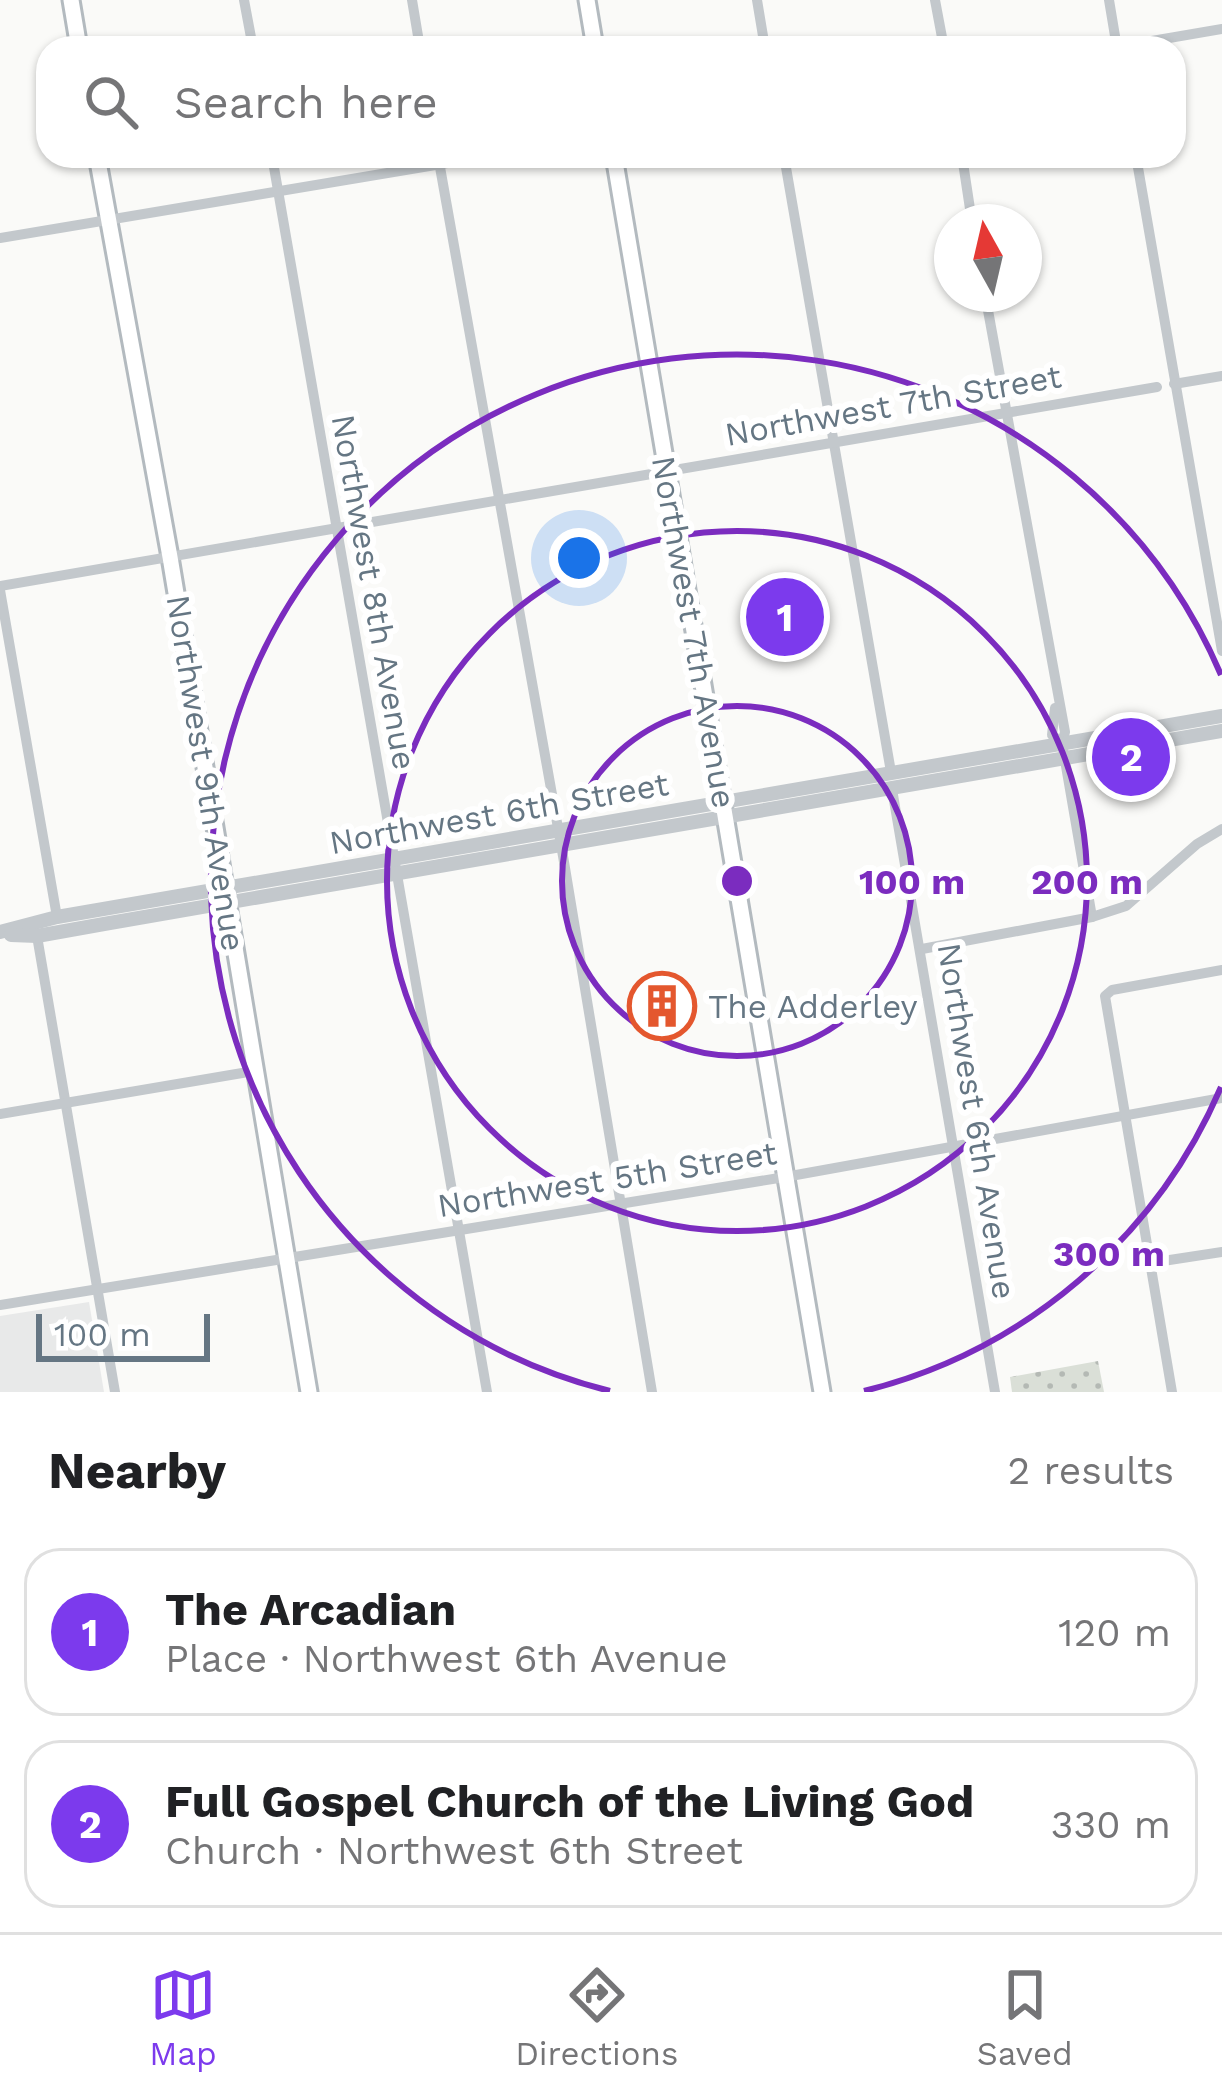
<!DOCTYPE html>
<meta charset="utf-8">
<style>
:root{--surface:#fff;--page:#f2f2f2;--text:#202124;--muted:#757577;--line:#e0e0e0;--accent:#7c3aed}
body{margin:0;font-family:"Work Sans",sans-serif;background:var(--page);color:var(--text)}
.compass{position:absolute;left:934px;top:204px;width:108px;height:108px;border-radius:50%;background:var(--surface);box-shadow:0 3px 9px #0004;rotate:352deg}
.scale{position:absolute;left:36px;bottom:30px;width:174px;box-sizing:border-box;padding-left:12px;border:6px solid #657683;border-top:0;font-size:33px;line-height:42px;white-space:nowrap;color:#657683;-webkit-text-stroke:9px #fff;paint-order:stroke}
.you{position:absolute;left:579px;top:558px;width:42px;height:42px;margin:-30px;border:9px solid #fff;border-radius:50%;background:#1a73e8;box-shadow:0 0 0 18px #1a73e833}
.badge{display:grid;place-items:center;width:78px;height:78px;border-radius:50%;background:var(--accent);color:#fff;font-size:39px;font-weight:700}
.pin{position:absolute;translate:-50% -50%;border:6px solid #fff;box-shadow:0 3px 12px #0006}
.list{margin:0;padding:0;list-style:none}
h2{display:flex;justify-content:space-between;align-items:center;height:156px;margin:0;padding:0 48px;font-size:51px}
h2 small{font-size:39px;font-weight:400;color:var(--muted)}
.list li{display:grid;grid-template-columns:78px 1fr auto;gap:36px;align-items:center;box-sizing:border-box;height:168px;margin:0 24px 24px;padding:0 24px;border:3px solid var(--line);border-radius:36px}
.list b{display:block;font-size:45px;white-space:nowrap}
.list p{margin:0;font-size:39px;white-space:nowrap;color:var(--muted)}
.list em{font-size:39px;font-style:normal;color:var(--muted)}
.icon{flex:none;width:66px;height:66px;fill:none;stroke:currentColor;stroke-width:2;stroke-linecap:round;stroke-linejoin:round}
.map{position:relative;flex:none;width:1222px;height:1392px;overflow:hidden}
.search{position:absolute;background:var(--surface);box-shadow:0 3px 9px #0004;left:36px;right:36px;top:36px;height:132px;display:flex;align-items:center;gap:30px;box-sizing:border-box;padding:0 42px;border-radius:36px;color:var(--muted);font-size:45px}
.sheet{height:540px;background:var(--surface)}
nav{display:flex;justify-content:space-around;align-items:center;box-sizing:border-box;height:168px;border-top:3px solid var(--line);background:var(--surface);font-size:33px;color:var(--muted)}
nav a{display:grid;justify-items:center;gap:6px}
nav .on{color:var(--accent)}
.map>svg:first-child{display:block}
.built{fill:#e8e9e9}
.grass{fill:url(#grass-dots)}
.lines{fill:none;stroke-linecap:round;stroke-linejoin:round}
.secondary-casing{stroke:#b3babf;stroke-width:21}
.minor{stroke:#c3c8cc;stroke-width:10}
.tertiary{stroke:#c3c8cc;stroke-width:14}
.secondary{stroke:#fff;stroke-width:15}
.ring{fill:none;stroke:#7b2cbf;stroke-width:6}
.labels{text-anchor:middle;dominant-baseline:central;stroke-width:12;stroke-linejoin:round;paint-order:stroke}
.street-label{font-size:33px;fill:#657683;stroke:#fff}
.poi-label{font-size:33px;fill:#657683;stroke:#fff;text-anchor:start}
.centre{fill:#7b2cbf;stroke:#fff;stroke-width:6}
.ring-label{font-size:36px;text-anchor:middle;font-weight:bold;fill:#7b2cbf;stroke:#fff;stroke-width:12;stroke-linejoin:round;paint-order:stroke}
</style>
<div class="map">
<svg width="1222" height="1392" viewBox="0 0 1222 1392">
<defs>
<pattern id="grass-dots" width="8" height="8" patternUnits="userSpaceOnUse" patternTransform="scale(3)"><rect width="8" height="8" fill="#dadfd7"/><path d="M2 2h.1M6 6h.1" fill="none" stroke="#b4b9b4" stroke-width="1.8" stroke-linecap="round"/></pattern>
</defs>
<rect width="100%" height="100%" fill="#fafaf8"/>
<polygon class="built" points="89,1302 104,1392 0,1392 0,1316"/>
<polygon class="grass" points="1098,1361 1104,1392 1012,1392 1010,1377"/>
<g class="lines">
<g class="secondary-casing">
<g id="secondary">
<polyline points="71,0 79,48"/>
<polyline points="587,0 595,48"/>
<polyline points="97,156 170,557 309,1392"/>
<polyline points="614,156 822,1392"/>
</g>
</g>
<g class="minor">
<polyline points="244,0 253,48"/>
<polyline points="412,0 420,48"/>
<polyline points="757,0 765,48"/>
<polyline points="935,0 944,48"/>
<polyline points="1109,0 1117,48"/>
<polyline points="1111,48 1222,29"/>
<polyline points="272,156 487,1392"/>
<polyline points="438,156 563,856 652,1392"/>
<polyline points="784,156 891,772"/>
<polyline points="962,156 972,222"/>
<polyline points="1136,156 1222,651"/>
<polyline points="0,238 489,156"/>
<polyline points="985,294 1065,732 1062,743 1092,917"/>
<polyline points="1174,384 1222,376"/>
<polyline points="0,586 1157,387"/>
<polyline points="0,590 57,917"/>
<polyline points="1055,708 1052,735 1062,743"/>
<polyline points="892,789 995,1392"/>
<polyline points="37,936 115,1392"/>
<polyline points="922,949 1092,917 1126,906 1197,844 1222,829"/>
<polyline points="0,1114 254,1071"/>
<polyline points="1150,1263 1222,1252"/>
<polyline points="0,1305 785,1177 1222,1098"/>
<polyline points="1172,1392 1105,996 1112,990 1222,970"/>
</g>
<g class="tertiary">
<polyline points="0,932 57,917 1222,716"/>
<polyline points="11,935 37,936 104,924 1222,731"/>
</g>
<use href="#secondary" class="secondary"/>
</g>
<g class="ring">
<circle cx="737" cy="881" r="175"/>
<circle cx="737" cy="881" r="350"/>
<path d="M1221 1087A526 526 0 0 1 864 1391M610 1391A526 526 0 1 1 1221 675"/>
</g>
<defs>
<g id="building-ring" transform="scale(3.45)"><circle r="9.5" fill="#fff" stroke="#e4572e" stroke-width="1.5"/><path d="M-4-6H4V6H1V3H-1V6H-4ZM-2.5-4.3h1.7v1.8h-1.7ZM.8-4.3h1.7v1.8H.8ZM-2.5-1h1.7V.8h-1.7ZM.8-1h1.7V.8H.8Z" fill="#e4572e"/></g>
</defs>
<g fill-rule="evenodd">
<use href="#building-ring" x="662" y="1006"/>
</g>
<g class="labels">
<g class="street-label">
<text transform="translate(893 405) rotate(-10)">Northwest 7th Street</text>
<text transform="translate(374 592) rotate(80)">Northwest 8th Avenue</text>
<text transform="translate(694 632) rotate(80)">Northwest 7th Avenue</text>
<text transform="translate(206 773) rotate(81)">Northwest 9th Avenue</text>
<text transform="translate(499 813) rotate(-10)">Northwest 6th Street</text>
<text transform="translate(977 1121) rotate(81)">Northwest 6th Avenue</text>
<text transform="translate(607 1179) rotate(-9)">Northwest 5th Street</text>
</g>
<g class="poi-label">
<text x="708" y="1006">The Adderley</text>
</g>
</g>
<circle cx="737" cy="881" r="18" class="centre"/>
<g class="ring-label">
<text x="912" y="894">100 m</text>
<text x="1087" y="894">200 m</text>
<text x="1109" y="1266">300 m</text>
</g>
</svg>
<svg class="compass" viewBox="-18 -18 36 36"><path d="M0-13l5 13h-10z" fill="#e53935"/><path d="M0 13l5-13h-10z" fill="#757577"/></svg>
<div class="scale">100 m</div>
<div class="you"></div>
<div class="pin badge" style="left:785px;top:617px">1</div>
<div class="pin badge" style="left:1131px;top:757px">2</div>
<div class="search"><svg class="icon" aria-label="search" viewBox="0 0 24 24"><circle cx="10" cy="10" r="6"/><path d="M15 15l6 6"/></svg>Search here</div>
</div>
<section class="sheet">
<h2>Nearby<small>2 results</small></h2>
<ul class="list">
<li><span class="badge">1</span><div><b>The Arcadian</b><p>Place · Northwest 6th Avenue</p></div><em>120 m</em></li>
<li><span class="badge">2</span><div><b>Full Gospel Church of the Living God</b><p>Church · Northwest 6th Street</p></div><em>330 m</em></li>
</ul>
</section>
<nav>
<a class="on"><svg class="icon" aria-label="map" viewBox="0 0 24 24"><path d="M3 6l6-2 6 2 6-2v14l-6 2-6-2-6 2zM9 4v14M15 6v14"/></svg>Map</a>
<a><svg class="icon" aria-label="directions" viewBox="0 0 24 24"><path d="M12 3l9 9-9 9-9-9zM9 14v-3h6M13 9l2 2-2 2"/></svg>Directions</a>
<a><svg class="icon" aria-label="saved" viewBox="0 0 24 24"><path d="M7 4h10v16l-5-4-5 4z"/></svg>Saved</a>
</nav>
